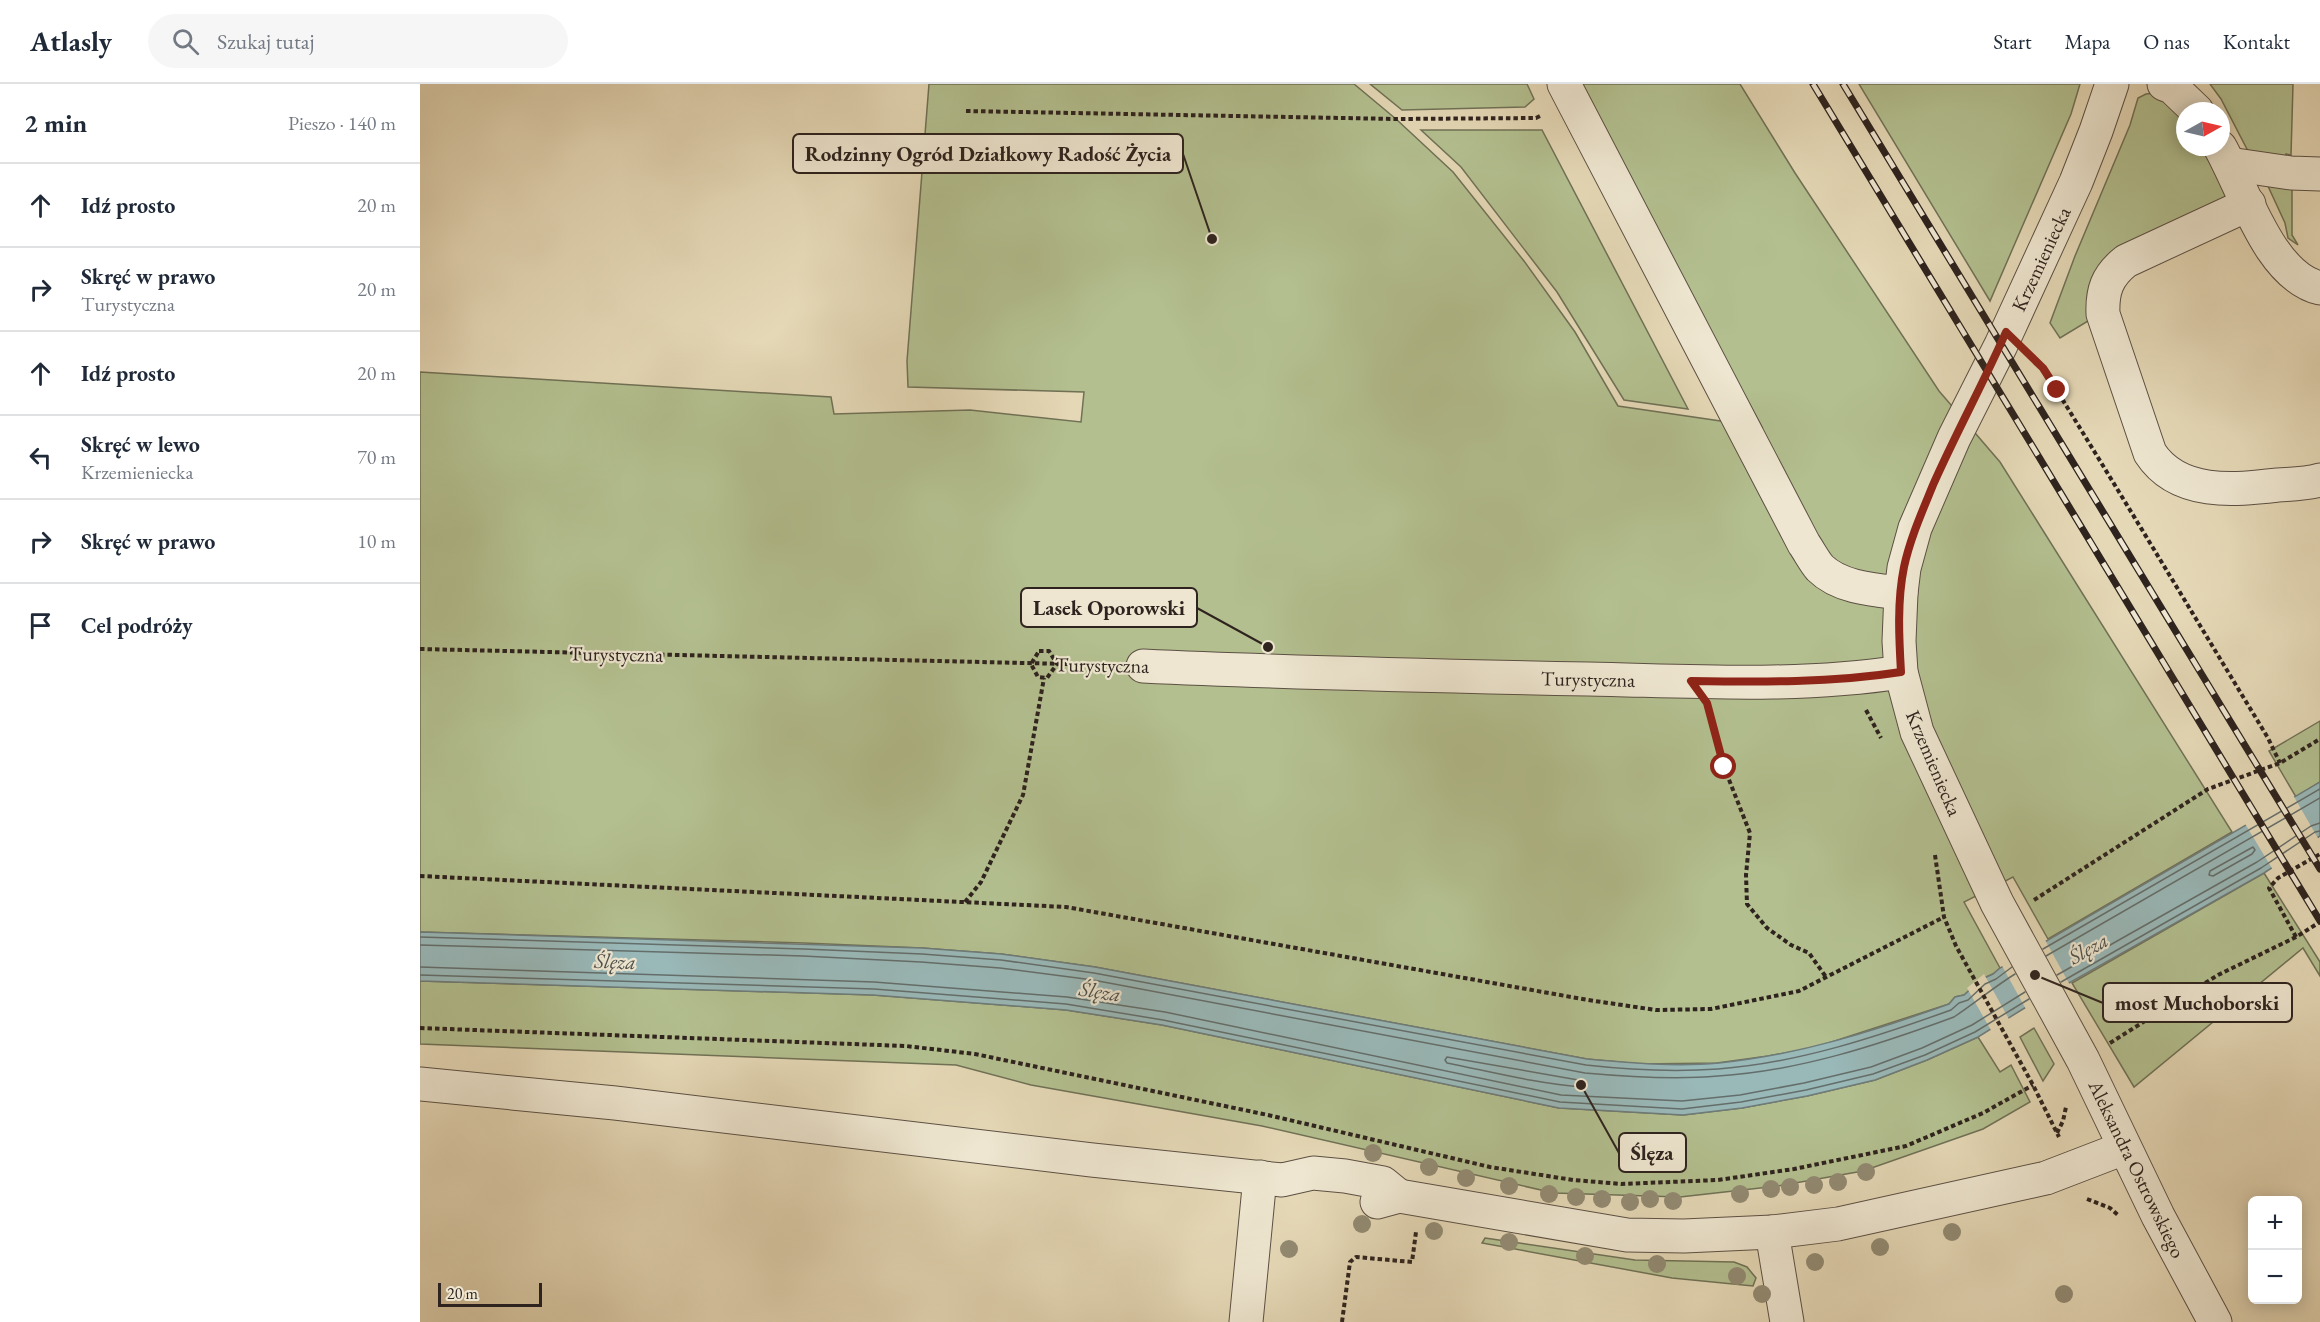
<!DOCTYPE html>
<html lang="pl">
<meta charset="utf-8">
<style>
:root{--surface:#fff;--page:#f6f6f7;--text:#1f2937;--muted:#747a83;--line:#e0e1e3}
body{margin:0;font-family:"EB Garamond",serif;background:var(--page);color:var(--text)}
.controls{position:absolute;right:18px;bottom:18px;display:grid;overflow:hidden;border-radius:9px;box-shadow:0 3px 15px #0003}
.controls button{width:54px;height:54px;display:grid;place-items:center;padding:0;border:0;border-bottom:2px solid var(--line);background:var(--surface);color:var(--text);font:30px sans-serif}
.compass{position:absolute;left:1756px;top:18px;width:54px;height:54px;border-radius:50%;background:var(--surface);box-shadow:0 3px 15px #0003;rotate:82deg}
.scale{position:absolute;left:18px;bottom:15px;width:104px;box-sizing:border-box;padding-left:6px;border:3px solid #2e231e;border-top:0;font-size:16px;line-height:21px;white-space:nowrap;color:#2e231e;-webkit-text-stroke:4px #eee6d0;paint-order:stroke}
.stop{position:absolute;width:18px;height:18px;margin:-14px;border:4px solid #8f2418;border-radius:50%;background:#fff}
.stop.end{background:#8f2418;border-color:#fff;box-shadow:0 2px 6px #0008}
.list{margin:0;padding:0;list-style:none}
h2{display:flex;justify-content:space-between;align-items:center;height:78px;margin:0;padding:0 24px;font-size:26px}
h2 small{font-size:20px;font-weight:400;color:var(--muted)}
.list li{display:grid;grid-template-columns:39px 1fr auto;gap:18px;align-items:center;box-sizing:border-box;height:84px;padding:0 24px;border-top:2px solid var(--line)}
.list b{display:block;font-size:22px;white-space:nowrap}
.list p{margin:0;font-size:20px;white-space:nowrap;color:var(--muted)}
.list em{font-size:20px;font-style:normal;color:var(--muted)}
.icon{flex:none;width:33px;height:33px;fill:none;stroke:currentColor;stroke-width:2;stroke-linecap:round;stroke-linejoin:round}
.map{position:relative;flex:none;width:1900px;height:1238px;overflow:hidden}
header{display:flex;align-items:center;gap:36px;box-sizing:border-box;height:84px;padding:0 30px;background:var(--surface);border-bottom:2px solid var(--line)}
header strong{font-size:28px}
nav{display:flex;gap:33px;margin-inline-start:auto;font-size:21px}
.search{width:420px;height:54px;background:var(--page);display:flex;align-items:center;gap:15px;box-sizing:border-box;padding:0 21px;border-radius:33px;color:var(--muted);font-size:22px}
main{display:flex}
aside{flex:1;background:var(--surface)}
.map>svg:first-child{display:block}
.green{fill:#b3bf8f;stroke:#707156;stroke-width:1.5}
.water{fill:#99b8b8;stroke:#6e7c7a;stroke-width:1.5}
.pier{fill:#e5d8b6}
.lines{fill:none;stroke-linecap:round;stroke-linejoin:round}
.shore{stroke:#646e6b;stroke-width:1.5}
.minor-casing{stroke:#5c5044;stroke-width:35}
.path{stroke:#2e231e;stroke-width:4;stroke-dasharray:4.5 3;stroke-linecap:butt}
.minor{stroke:#eee6d0;stroke-width:33}
.rail-casing{stroke:#2e231e;stroke-width:7}
.rail{stroke:#eee6d0;stroke-width:4.5;stroke-dasharray:14;stroke-linecap:butt}
.tree{fill:#928a72}
.route{stroke:#8f2418;stroke-width:8}
.labels{text-anchor:middle;dominant-baseline:central;stroke-width:4.5;stroke-linejoin:round;paint-order:stroke}
.street-label{font-size:20px;fill:#2e231e;stroke:#eee6d0}
.water-label{font-size:21px;font-style:italic;fill:#4e504c;stroke:#eee6d0}
.leader{fill:none;stroke:#2e231e;stroke-width:2}
.callout-dot{fill:#2e231e;stroke:#eee6d0;stroke-width:2}
.callout{fill:#eee6d0;stroke:#2e231e;stroke-width:2}
.callout-label{font-size:21px;text-anchor:middle;font-weight:bold;fill:#2e231e}
</style>
<header>
<strong>Atlasly</strong>
<div class="search"><svg class="icon" aria-label="search" viewBox="0 0 24 24"><circle cx="10" cy="10" r="6"/><path d="M15 15l6 6"/></svg>Szukaj tutaj</div>
<nav><a>Start</a><a>Mapa</a><a>O nas</a><a>Kontakt</a></nav>
</header>
<main>
<aside>
<h2>2 min<small>Pieszo · 140 m</small></h2>
<ul class="list">
<li><svg class="icon" aria-label="ahead" viewBox="0 0 24 24"><path d="M12 20V5M6 11l6-6 6 6"/></svg><div><b>Idź prosto</b></div><em>20 m</em></li>
<li><svg class="icon" aria-label="right" viewBox="0 0 24 24"><path d="M7 20v-9h11M14 6l5 5-5 5"/></svg><div><b>Skręć w prawo</b><p>Turystyczna</p></div><em>20 m</em></li>
<li><svg class="icon" aria-label="ahead" viewBox="0 0 24 24"><path d="M12 20V5M6 11l6-6 6 6"/></svg><div><b>Idź prosto</b></div><em>20 m</em></li>
<li><svg class="icon" aria-label="left" viewBox="0 0 24 24"><path d="M17 20v-9H6M10 6l-5 5 5 5"/></svg><div><b>Skręć w lewo</b><p>Krzemieniecka</p></div><em>70 m</em></li>
<li><svg class="icon" aria-label="right" viewBox="0 0 24 24"><path d="M7 20v-9h11M14 6l5 5-5 5"/></svg><div><b>Skręć w prawo</b></div><em>10 m</em></li>
<li><svg class="icon" aria-label="arrive" viewBox="0 0 24 24"><path d="M6 21V4h12l-3 4 3 4H6"/></svg><div><b>Cel podróży</b></div></li>
</ul>
</aside>
<div class="map">
<svg width="1900" height="1238" viewBox="0 0 1900 1238">
<rect width="100%" height="100%" fill="#e5d8b6"/>
<filter id="stains"><feTurbulence type="fractalNoise" baseFrequency=".00333" numOctaves="4"/><feColorMatrix values="0 0 0 0 .2 0 0 0 0 .09 0 0 0 0 .02 0 0 0 .5 -.17"/></filter>
<radialGradient id="worn" r=".72"><stop offset=".6" stop-color="#630" stop-opacity="0"/><stop offset="1" stop-color="#630" stop-opacity=".3"/></radialGradient>
<g class="green">
<polygon points="509,0 934,0 976,35 1033,88 1104,177 1155,248 1198,322 1342,343 1185,54 1160,0 1320,0 1375,89 1519,307 1580,378 1812,748 1628,855 1593,793 1544,818 1580,884 1573,890 1562,895 1544,911 1535,913 1529,920 1393,964 1348,972 1297,979 1220,980 1167,975 675,883 581,870 502,864 384,859 0,848 0,288 411,313 414,330 550,326 661,338 664,308 488,303 487,277"/>
<polygon points="950,0 1107,0 1114,15 1105,23 982,26"/>
<polygon points="1439,0 1660,0 1651,30 1570,217"/>
<polygon points="1790,0 1873,0 1871,71 1866,70 1865,76 1828,67 1801,15"/>
<polygon points="1734,9 1765,33 1765,63 1783,63 1807,113 1690,175 1668,230 1668,237 1640,254 1630,239 1655,172 1710,41 1718,14 1726,10"/>
<polygon points="1001,46 1122,46 1268,325 1204,316 1137,208 1041,83"/>
<polygon points="1847,100 1872,105 1872,151 1878,161 1868,154 1865,139"/>
<polygon points="1900,637 1900,698 1876,713 1849,667"/>
<polygon points="1844,789 1900,878 1900,892 1883,864 1714,1003 1652,899"/>
<polygon points="0,897 453,911 646,926 742,941 1139,1024 1263,1031 1322,1024 1387,1012 1455,996 1507,976 1558,953 1580,988 1591,981 1610,1018 1563,1045 1443,1087 1358,1102 1260,1113 1134,1109 842,1042 611,1001 536,981 0,960"/>
<polygon points="1614,944 1634,980 1623,997 1600,953"/>
<polygon points="1065,1154 1215,1176 1314,1178 1327,1183 1336,1194 1333,1202 1252,1194 1062,1159"/>
</g>
<path class="water" d="M1900 698V752L1844 789 1603 925 1558 953 1507 976 1455 996 1387 1012 1322 1024 1263 1031 1139 1024 742 941 646 926 453 911 0 897V848L502 864 581 870 675 883 1167 975C1211 979 1256 983 1299 979 1379 971 1454 947 1529 920L1535 913 1544 911 1562 895 1573 890 1580 884Z"/>
<g class="pier">
<polygon points="1873,711 1899,756 1853,786 1824,738"/>
<polygon points="1624,854 1651,903 1607,927 1581,880"/>
<polygon points="1564,890 1590,937 1572,948 1547,904"/>
</g>
<g class="lines">
<g class="shore">
<polygon points="1833,763 1835,766 1832,770 1793,792 1789,791 1790,787"/>
<path d="M0 853 384 865 502 870 581 876 674 889 1166 981C1210 986 1254 988 1298 985 1378 979 1456 953 1531 926L1539 919 1548 916 1565 900 1576 895 1592 883"/>
<path d="M0 861 383 872 501 878 580 884 673 896 1165 989C1209 993 1254 996 1298 992 1379 987 1458 961 1534 933 1555 919 1574 903 1595 890"/>
<polyline points="1623,865 1900,705"/>
<polyline points="1626,872 1900,714"/>
<polyline points="0,883 454,898 647,913 745,928 1141,1011 1262,1017 1320,1011 1384,999 1451,983 1502,964 1552,941 1605,908"/>
<polyline points="0,891 454,905 646,920 743,936 1140,1018 1262,1025 1321,1018 1386,1006 1453,990 1505,971 1555,948 1609,915"/>
<polyline points="1637,891 1837,778 1891,742 1900,739"/>
<polyline points="1641,898 1841,784 1895,748 1900,747"/>
<path d="M1027 973 1164 997 1166 1001 1163 1003C1118 1000 1072 988 1027 979L1025 976Z"/>
</g>
<g class="minor-casing">
<g id="minor">
<path d="M1144 0 1384 460C1389 467 1394 477 1400 484 1420 504 1455 506 1481 509"/>
<polyline points="1692,0 1676,47 1656,98 1581,261 1534,354 1495,444 1484,484 1481,509 1479,557 1481,588 1497,648 1577,819 1663,976 1738,1132 1795,1238"/>
<polyline points="1744,0 1752,3 1777,27"/>
<path d="M1800 63C1824 105 1849 192 1900 204"/>
<polyline points="1809,80 1871,89 1900,90"/>
<path d="M1829 120 1706 177C1687 192 1682 207 1683 230L1730 369C1758 412 1814 406 1858 401 1872 400 1887 400 1900 396"/>
<path d="M723 582C872 589 1020 592 1168 595 1272 597 1378 604 1481 588"/>
<polyline points="0,1000 195,1019 672,1076 862,1096 893,1089 925,1092 963,1099 979,1112"/>
<polyline points="957,1118 979,1112 1207,1151 1264,1152 1352,1148 1418,1140 1626,1094 1704,1064"/>
<polyline points="1352,1148 1367,1238"/>
<polyline points="826,1238 840,1093"/>
</g>
</g>
<g class="path">
<polyline points="546,27 976,35 1116,34 1122,31"/>
<path d="M1612 273 1623 284C1699 407 1773 530 1848 654L1860 679"/>
<polyline points="0,565 690,581"/>
<polygon points="619,567 629,567 637,580 627,594 618,593 611,580"/>
<polyline points="1446,626 1461,654"/>
<polyline points="1290,631 1304,683 1330,749 1326,791 1327,820 1347,844 1371,861 1389,869 1406,893"/>
<polyline points="1515,771 1524,833 1536,862 1613,1001 1639,1053"/>
<polyline points="0,792 646,823 1168,916 1236,926 1291,925 1379,907 1524,833"/>
<polyline points="1614,816 1788,705 1860,679 1900,655"/>
<polyline points="545,818 561,798 603,711 624,594"/>
<polyline points="1876,853 1849,804 1858,794 1900,770"/>
<polyline points="0,944 486,962 555,970 848,1031 1070,1083 1153,1096 1201,1100 1298,1096 1374,1085 1486,1062 1563,1029 1613,1001"/>
<polyline points="1690,959 1798,891 1876,853 1900,838"/>
<polyline points="1637,1049 1643,1037 1646,1023"/>
<polyline points="1667,1115 1690,1124 1698,1131"/>
<polyline points="922,1238 930,1178 936,1173 992,1178 996,1148"/>
</g>
<use href="#minor" class="minor"/>
<g class="rail-casing">
<g id="rail">
<polyline points="1393,0 1900,837"/>
<polyline points="1423,0 1900,785"/>
</g>
</g>
<use href="#rail" class="rail"/>
</g>
<g class="tree">
<circle cx="953" cy="1069" r="9"/>
<circle cx="1009" cy="1083" r="9"/>
<circle cx="1446" cy="1088" r="9"/>
<circle cx="1046" cy="1094" r="9"/>
<circle cx="1418" cy="1098" r="9"/>
<circle cx="1394" cy="1101" r="9"/>
<circle cx="1089" cy="1102" r="9"/>
<circle cx="1370" cy="1103" r="9"/>
<circle cx="1351" cy="1105" r="9"/>
<circle cx="1129" cy="1110" r="9"/>
<circle cx="1320" cy="1110" r="9"/>
<circle cx="1156" cy="1113" r="9"/>
<circle cx="1182" cy="1115" r="9"/>
<circle cx="1230" cy="1115" r="9"/>
<circle cx="1253" cy="1117" r="9"/>
<circle cx="1210" cy="1118" r="9"/>
<circle cx="942" cy="1140" r="9"/>
<circle cx="1014" cy="1147" r="9"/>
<circle cx="1532" cy="1148" r="9"/>
<circle cx="1089" cy="1158" r="9"/>
<circle cx="1460" cy="1163" r="9"/>
<circle cx="869" cy="1165" r="9"/>
<circle cx="1165" cy="1172" r="9"/>
<circle cx="1395" cy="1178" r="9"/>
<circle cx="1237" cy="1180" r="9"/>
<circle cx="1317" cy="1192" r="9"/>
<circle cx="1342" cy="1210" r="9"/>
<circle cx="1644" cy="1210" r="9"/>
</g>
<g class="lines">
<path class="route" d="M1304 683 1287 619 1271 597C1341 598 1411 599 1481 588 1479 554 1477 517 1484 483 1490 455 1502 428 1513 401 1536 349 1563 300 1586 248L1623 284 1637 306"/>
</g>
<g class="labels">
<g class="street-label">
<text transform="translate(1621 175) rotate(-65)">Krzemieniecka</text>
<text transform="translate(196 570) rotate(1)">Turystyczna</text>
<text transform="translate(682 581) rotate(1)">Turystyczna</text>
<text transform="translate(1168 595) rotate(1)">Turystyczna</text>
<text transform="translate(1514 679) rotate(67)">Krzemieniecka</text>
<text transform="translate(1717 1085) rotate(64)">Aleksandra Ostrowskiego</text>
</g>
<g class="water-label">
<text transform="translate(1668 864) rotate(-29)">Ślęza</text>
<text transform="translate(195 877) rotate(2)">Ślęza</text>
<text transform="translate(680 907) rotate(9)">Ślęza</text>
</g>
</g>
<path class="leader" d="M792 155L763 70M848 563L777 524M1615 891L1683 919M1161 1001L1199 1069"/>
<g class="callout-dot">
<circle cx="792" cy="155" r="6"/>
<circle cx="848" cy="563" r="6"/>
<circle cx="1615" cy="891" r="6"/>
<circle cx="1161" cy="1001" r="6"/>
</g>
<g class="callout">
<rect x="373" y="50" width="390" height="39" rx="6"/>
<rect x="601" y="504" width="176" height="39" rx="6"/>
<rect x="1683" y="899" width="189" height="39" rx="6"/>
<rect x="1199" y="1049" width="67" height="39" rx="6"/>
</g>
<g class="callout-label">
<text x="568" y="77">Rodzinny Ogród Działkowy Radość Życia</text>
<text x="689" y="531">Lasek Oporowski</text>
<text x="1777" y="926">most Muchoborski</text>
<text x="1232" y="1076">Ślęza</text>
</g>
<rect width="100%" height="100%" filter="url(#stains)"/>
<rect width="100%" height="100%" fill="url(#worn)"/>
</svg>
<div class="controls">
<button>+</button>
<button>−</button>
</div>
<svg class="compass" viewBox="-18 -18 36 36"><path d="M0-13l5 13h-10z" fill="#e53935"/><path d="M0 13l5-13h-10z" fill="#747a83"/></svg>
<div class="scale">20 m</div>
<div class="stop" style="left:1304px;top:683px"></div>
<div class="stop end" style="left:1637px;top:306px"></div>
</div>
</main>
